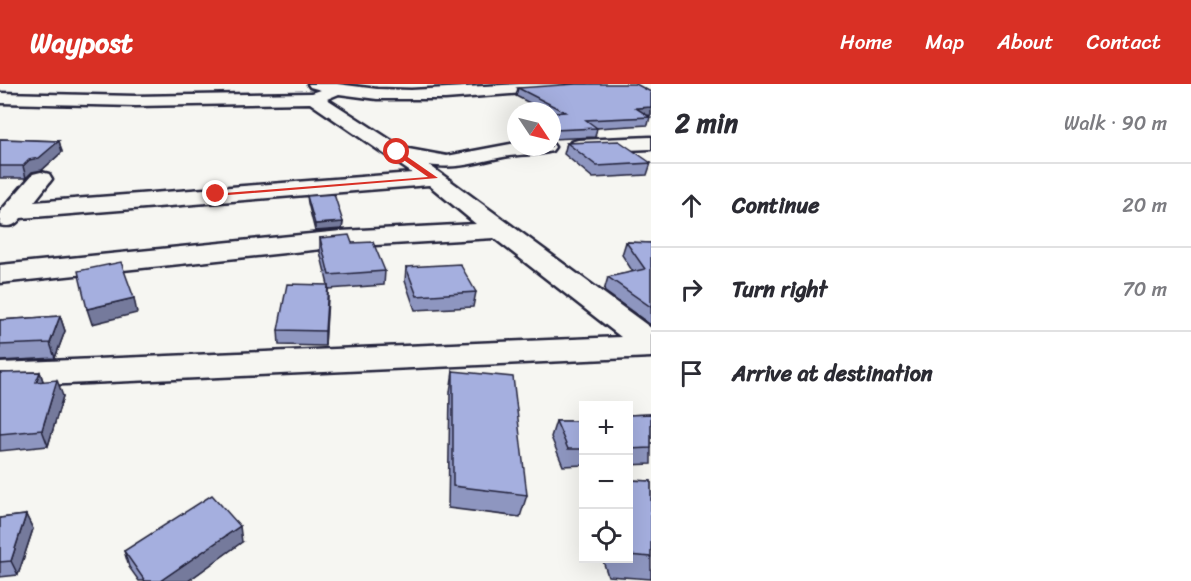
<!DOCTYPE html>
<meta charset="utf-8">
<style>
:root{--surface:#fff;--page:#f2f2f3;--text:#2b2b33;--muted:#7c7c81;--line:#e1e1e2;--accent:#d93025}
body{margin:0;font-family:Sriracha,sans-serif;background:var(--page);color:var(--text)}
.controls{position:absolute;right:18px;bottom:18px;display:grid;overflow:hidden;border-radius:0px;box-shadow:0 6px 24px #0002}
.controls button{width:54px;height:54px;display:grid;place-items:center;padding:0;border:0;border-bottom:2px solid var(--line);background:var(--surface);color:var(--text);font:30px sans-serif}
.compass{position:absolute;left:507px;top:18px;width:54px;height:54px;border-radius:50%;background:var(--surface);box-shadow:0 6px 24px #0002;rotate:125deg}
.stop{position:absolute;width:18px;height:18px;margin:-14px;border:4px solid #d93025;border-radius:50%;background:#fff}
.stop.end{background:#d93025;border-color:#fff;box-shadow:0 2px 6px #0008}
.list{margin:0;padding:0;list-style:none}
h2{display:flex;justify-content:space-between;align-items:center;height:78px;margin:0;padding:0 24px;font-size:26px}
h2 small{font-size:20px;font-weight:400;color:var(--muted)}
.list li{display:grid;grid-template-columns:39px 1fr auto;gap:18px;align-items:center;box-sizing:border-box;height:84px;padding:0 24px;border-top:2px solid var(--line)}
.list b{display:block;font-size:22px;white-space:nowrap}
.list em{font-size:20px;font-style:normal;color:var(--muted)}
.icon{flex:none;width:33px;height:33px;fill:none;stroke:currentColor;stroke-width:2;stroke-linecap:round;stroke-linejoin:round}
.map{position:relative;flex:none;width:651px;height:497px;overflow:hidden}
header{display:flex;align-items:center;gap:36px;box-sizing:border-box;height:84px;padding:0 30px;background:var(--accent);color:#fff}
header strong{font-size:28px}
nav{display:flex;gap:33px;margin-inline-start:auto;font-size:21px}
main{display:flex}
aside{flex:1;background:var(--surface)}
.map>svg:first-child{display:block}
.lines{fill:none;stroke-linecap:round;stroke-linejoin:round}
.minor-casing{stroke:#22223b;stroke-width:5}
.minor{fill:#f6f6f2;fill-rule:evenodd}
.wall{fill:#8e96c0;stroke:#22223b;stroke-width:1.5}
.shaded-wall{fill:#747a9c;stroke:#22223b;stroke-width:1.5}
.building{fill:#a5afdf;stroke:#22223b;stroke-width:1.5}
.route{fill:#d93025}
</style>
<header>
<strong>Waypost</strong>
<nav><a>Home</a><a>Map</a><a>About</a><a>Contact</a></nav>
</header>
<main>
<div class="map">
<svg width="651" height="497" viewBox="0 0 651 497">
<rect width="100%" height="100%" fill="#f6f6f2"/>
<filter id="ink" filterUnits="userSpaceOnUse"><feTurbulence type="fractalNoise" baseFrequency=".0167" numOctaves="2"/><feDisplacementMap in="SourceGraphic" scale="12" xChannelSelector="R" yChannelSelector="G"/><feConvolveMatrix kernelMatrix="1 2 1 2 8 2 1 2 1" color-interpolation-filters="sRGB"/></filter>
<g filter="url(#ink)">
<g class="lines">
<g class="minor-casing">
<g id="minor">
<path d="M308 0H337L377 5 411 6 520 0H585L577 5 445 15H377L339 10 327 15 403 64 447 72 516 59V63H552V59L555 63 552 67C538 71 523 70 509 72 480 77 458 86 429 81L651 244V273L0 303V279L621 253 494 154 341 163 0 199V181L341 147 476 140 429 101 21 134C15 142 10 143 0 141V128L33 90 41 88 49 90 52 95 34 118 412 89 310 19 136 22 0 19V9L136 12 312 9 321 6 310 3Z"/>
<polygon points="651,53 651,65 578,68 571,66 568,62 571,58 578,56"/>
</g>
</g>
<use href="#minor" class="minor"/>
</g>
<g class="wall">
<polygon points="518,4 651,8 651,31 648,31 650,33 648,41 597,44 595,53 552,55 552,27 545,27 516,12"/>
<polygon points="0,55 59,57 62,68 42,86 32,88 26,94 0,94"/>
<polygon points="567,59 651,79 647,91 593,94 564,70"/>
<polygon points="307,112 343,138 342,145 315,147 308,119"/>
<polygon points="320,154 352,159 385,187 384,201 329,205 328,203 325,262 279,261 278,246 328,201 320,168"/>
<polygon points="626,158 651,159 651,241 604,207 608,193 633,188 622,171"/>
<polygon points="406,183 476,208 473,223 415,226 405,197"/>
<polygon points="60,232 65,247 55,274 0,277 0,236"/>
<polygon points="453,287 527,411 520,433 448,424 450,308"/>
<polygon points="40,288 43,297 63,312 48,362 0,367 0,289"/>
<polygon points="651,330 651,380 628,381 628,331"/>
<polygon points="556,337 584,337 584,381 563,382 551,353"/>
<polygon points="628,396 651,397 651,495 608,492 602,474 628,474"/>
<polygon points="26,431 33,445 18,491 0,493 0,434"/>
<polygon points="242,458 188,497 139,497 129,483 124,467"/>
</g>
<g class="shaded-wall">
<polygon points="651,23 651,31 634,33 636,24"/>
<polygon points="59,57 62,68 42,86 32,88 26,94 23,82 29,76"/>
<polygon points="343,138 342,145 315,147 315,140"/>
<polygon points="328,201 328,215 325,262 325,247"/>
<polygon points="134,214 137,229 92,240 87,225"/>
<polygon points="60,232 65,247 55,274 50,259"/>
<polygon points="40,288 45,303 36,298"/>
<polygon points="57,296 63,312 48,362 42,346"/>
<polygon points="26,431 33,445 18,491 11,477"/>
<polygon points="240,442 242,458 188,497 160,497"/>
</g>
<g class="building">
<polygon points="576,0 636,0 651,8 651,23 636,24 650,33 586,36 597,44 554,46 552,48 552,29 565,28 518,4"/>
<polygon points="0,55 59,57 39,74 29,76 23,82 0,82"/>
<polygon points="619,57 651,79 597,82 567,59"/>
<polygon points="334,110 343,138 315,140 307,112"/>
<polygon points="349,151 352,159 373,158 385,187 329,191 320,154"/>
<polygon points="626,158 651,159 651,223 608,193 645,185"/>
<polygon points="121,178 134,214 87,225 78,187"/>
<polygon points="460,180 476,208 417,212 406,183"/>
<polygon points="287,200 328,201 325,247 278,246"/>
<polygon points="60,232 50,259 0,261 0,236"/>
<polygon points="453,287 513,293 527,411 453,402"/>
<polygon points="40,288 36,298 57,296 42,346 0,350 0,289"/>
<polygon points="651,330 651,364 628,365 628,336 630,336 628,331"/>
<polygon points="556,337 584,337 584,365 568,365"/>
<polygon points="628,396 651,397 651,473 628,471"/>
<polygon points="212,411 240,442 160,497 145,497 124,467"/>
<polygon points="26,431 11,477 0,478 0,434"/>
</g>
</g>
<polygon class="route" points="395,67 399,67 438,94 216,112 212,110 428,93 395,70"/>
</svg>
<div class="controls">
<button>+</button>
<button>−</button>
<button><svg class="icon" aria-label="locate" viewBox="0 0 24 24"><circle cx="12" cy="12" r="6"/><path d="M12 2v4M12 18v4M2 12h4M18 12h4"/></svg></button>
</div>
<svg class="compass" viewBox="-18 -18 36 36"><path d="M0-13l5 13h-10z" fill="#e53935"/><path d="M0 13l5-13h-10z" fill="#7c7c81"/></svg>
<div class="stop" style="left:397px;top:68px"></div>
<div class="stop end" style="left:216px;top:110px"></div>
</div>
<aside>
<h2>2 min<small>Walk · 90 m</small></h2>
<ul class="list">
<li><svg class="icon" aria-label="ahead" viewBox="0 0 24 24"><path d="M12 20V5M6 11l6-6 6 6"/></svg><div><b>Continue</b></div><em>20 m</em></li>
<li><svg class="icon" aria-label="right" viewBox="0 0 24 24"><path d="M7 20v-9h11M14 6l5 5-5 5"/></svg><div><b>Turn right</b></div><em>70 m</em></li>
<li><svg class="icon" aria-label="arrive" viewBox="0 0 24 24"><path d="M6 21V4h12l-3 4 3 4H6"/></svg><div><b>Arrive at destination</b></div></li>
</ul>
</aside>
</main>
